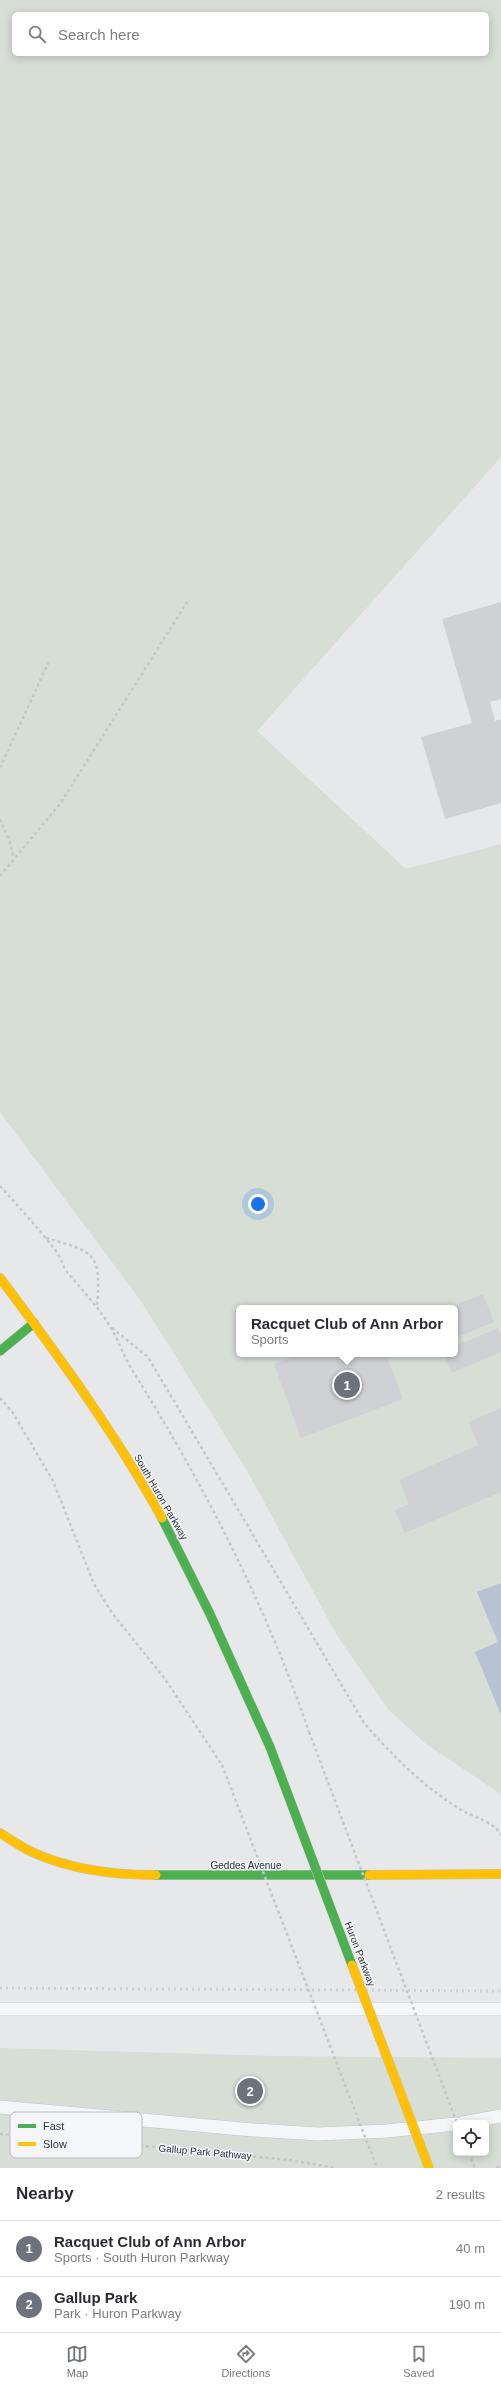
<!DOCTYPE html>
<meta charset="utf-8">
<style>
:root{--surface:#fff;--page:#f7f7f7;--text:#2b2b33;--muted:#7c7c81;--line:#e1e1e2;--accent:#6e727d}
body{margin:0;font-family:Arial,sans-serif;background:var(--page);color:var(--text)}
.controls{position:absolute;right:12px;bottom:12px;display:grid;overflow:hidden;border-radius:6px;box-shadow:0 2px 10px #0003}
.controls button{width:36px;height:36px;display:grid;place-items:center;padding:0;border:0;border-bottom:1px solid var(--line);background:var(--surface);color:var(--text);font:20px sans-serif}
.you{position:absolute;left:258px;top:1204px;width:14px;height:14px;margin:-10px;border:3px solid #fff;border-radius:50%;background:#1a73e8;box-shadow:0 0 0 6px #1a73e833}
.badge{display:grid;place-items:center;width:26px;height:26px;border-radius:50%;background:var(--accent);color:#fff;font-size:13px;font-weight:700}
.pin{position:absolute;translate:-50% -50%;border:2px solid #fff;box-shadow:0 1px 4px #0006}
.popup{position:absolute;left:236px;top:1305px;width:222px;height:52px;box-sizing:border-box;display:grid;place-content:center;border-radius:6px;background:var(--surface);filter:drop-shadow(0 1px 3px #0005);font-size:13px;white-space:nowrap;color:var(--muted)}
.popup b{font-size:15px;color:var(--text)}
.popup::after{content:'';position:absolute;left:50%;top:100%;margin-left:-8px;border:8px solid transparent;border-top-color:var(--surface)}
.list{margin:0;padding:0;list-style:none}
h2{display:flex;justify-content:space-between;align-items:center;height:52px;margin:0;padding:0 16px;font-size:17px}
h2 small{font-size:13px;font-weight:400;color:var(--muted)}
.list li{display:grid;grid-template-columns:26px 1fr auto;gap:12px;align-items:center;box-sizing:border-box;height:56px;padding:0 16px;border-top:1px solid var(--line)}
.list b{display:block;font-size:15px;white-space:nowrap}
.list p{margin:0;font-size:13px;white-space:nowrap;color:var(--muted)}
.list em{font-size:13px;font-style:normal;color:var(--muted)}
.icon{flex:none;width:22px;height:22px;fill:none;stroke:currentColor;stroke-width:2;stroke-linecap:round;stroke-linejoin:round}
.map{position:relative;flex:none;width:501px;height:2168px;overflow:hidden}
.search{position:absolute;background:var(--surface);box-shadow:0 2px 10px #0003;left:12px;right:12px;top:12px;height:44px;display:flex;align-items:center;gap:10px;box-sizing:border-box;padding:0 14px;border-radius:6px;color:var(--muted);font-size:15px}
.sheet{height:164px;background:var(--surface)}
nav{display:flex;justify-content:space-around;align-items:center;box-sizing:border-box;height:56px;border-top:1px solid var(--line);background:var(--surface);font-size:11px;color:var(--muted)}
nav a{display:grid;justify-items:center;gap:2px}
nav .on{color:var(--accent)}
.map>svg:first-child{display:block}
.green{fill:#d6ded6;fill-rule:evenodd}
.water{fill:#b7c2d2}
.building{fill:#d0d1d4}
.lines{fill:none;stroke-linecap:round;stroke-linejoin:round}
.lane-casing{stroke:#c4c6c8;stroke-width:14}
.fast-casing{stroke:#c4c6c8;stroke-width:10}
.slow-casing{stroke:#c4c6c8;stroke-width:10}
.path{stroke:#c5c6ca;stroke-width:2.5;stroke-dasharray:3 3;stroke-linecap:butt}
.lane{stroke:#f5f6f7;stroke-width:13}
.fast{stroke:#4caf50;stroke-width:9}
.slow{stroke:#ffc107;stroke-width:9}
.rail{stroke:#cecfd2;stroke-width:3;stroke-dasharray:2 4;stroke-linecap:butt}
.fast-bridge-casing{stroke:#c4c6c8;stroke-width:10;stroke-linecap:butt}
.slow-bridge-casing{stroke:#c4c6c8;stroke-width:10;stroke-linecap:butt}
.path-bridge{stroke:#c5c6ca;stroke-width:2.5;stroke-dasharray:3 3;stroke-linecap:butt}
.fast-bridge{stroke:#4caf50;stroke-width:9}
.slow-bridge{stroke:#ffc107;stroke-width:9}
.labels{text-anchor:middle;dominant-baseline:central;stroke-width:3;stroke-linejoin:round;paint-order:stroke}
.street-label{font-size:10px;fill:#2d3343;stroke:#f4f6f9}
.key{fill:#f4f6f9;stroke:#b8bcc2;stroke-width:1}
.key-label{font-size:11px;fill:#2d3343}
</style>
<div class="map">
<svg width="501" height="2168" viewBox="0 0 501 2168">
<rect width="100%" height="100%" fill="#e6e8ea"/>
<g class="green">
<path d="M0 0H501V457L257 731 406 869 501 844V1794L426 1744 388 1709 338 1637 246 1469 141 1301 0 1112ZM14 14H487V54H14ZM239 1308H455V1354H239Z"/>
<path d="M0 2048 274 2056 501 2058V2168H0ZM456 2123H486V2153H456Z"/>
</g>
<polygon class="water" points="501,1583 501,1715 475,1652 498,1642 477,1592"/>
<g class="building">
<polygon points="501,602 501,699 490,702 495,721 501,719 501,803 445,819 421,737 472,723 442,619"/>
<polygon points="483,1294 494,1322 455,1338 455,1308 448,1308"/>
<polygon points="498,1328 501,1334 501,1352 452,1373 444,1354 455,1354 455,1346"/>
<polygon points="300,1354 386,1354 403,1399 301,1438 274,1364"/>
<polygon points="501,1408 501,1492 405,1533 395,1510 409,1504 399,1480 478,1445 468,1422"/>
</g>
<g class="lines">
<g class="lane-casing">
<g id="lane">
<polyline points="0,2009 501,2009"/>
<polyline points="0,2107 253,2130 318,2134 387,2131 456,2124"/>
<polyline points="463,2123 501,2116"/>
</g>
</g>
<g class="fast-casing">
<g id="fast">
<polyline points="0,1351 34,1323"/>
<polyline points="162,1518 210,1614 270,1747"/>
<polyline points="156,1875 369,1875"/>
</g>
</g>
<g class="slow-casing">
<g id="slow">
<path d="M0 1278C58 1355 115 1433 162 1518"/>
<path d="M0 1833C10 1839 21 1847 32 1852 71 1870 114 1875 156 1875"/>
<polyline points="369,1875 501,1874"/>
</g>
</g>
<g class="path">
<polyline points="0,768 50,659"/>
<polyline points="0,819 10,843 14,858"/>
<polyline points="0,876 60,804 189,599"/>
<path d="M0 1186C19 1207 38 1228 56 1251 61 1258 63 1267 68 1273 83 1291 99 1308 111 1328 119 1341 123 1355 131 1368 203 1483 265 1603 309 1732"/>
<path d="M46 1238C97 1252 101 1254 97 1308"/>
<path d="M112 1328 148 1357 364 1723C394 1757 425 1789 465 1812 477 1818 495 1823 501 1835"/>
<polyline points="0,1398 13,1413 53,1481 94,1584 112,1613 165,1679 222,1765"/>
<polyline points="0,2134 33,2136"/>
<polyline points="122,2144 289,2160 337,2168"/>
<polyline points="469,2153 475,2168"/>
<polyline points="497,2168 501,2167"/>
</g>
<use href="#lane" class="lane"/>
<use href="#fast" class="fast"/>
<use href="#slow" class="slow"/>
<polyline class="rail" points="0,1988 501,1991"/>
<g class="fast-bridge-casing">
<polyline id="fast-bridge" points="270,1747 352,1965"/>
</g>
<g class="slow-bridge-casing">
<polyline id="slow-bridge" points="352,1965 429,2168"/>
</g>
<g class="path-bridge">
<polyline points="309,1732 457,2123"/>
<polyline points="222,1765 377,2168"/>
</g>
<use href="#fast-bridge" class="fast-bridge"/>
<use href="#slow-bridge" class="slow-bridge"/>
</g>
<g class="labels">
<g class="street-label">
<text transform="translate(161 1497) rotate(60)">South Huron Parkway</text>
<text x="246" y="1865">Geddes Avenue</text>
<text transform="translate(360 1954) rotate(69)">Huron Parkway</text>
<text transform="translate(205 2152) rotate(5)">Gallup Park Pathway</text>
</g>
</g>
<rect x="10" y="2112" width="132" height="46" rx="6" class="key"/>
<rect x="18" y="2124" width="18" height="4" fill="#4caf50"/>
<rect x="18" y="2142" width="18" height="4" fill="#ffc107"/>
<g class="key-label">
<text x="43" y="2130">Fast</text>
<text x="43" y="2148">Slow</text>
</g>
</svg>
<div class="controls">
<button><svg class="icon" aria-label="locate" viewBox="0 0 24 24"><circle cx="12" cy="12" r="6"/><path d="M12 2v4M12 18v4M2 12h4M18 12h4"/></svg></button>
</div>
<div class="you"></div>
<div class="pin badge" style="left:347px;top:1385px">1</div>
<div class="popup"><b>Racquet Club of Ann Arbor</b>Sports</div>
<div class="pin badge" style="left:250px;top:2091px">2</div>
<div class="search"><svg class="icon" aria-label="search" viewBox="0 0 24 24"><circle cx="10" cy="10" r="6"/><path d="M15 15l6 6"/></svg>Search here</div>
</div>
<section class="sheet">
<h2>Nearby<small>2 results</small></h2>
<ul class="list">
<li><span class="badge">1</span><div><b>Racquet Club of Ann Arbor</b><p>Sports · South Huron Parkway</p></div><em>40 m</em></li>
<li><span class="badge">2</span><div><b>Gallup Park</b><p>Park · Huron Parkway</p></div><em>190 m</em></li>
</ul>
</section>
<nav>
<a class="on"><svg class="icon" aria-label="map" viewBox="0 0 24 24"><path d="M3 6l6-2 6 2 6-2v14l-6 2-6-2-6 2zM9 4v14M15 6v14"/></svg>Map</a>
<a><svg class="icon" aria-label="directions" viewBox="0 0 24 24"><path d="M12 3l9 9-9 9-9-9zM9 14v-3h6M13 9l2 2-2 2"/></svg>Directions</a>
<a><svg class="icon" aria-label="saved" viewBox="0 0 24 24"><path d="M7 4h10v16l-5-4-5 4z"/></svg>Saved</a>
</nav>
